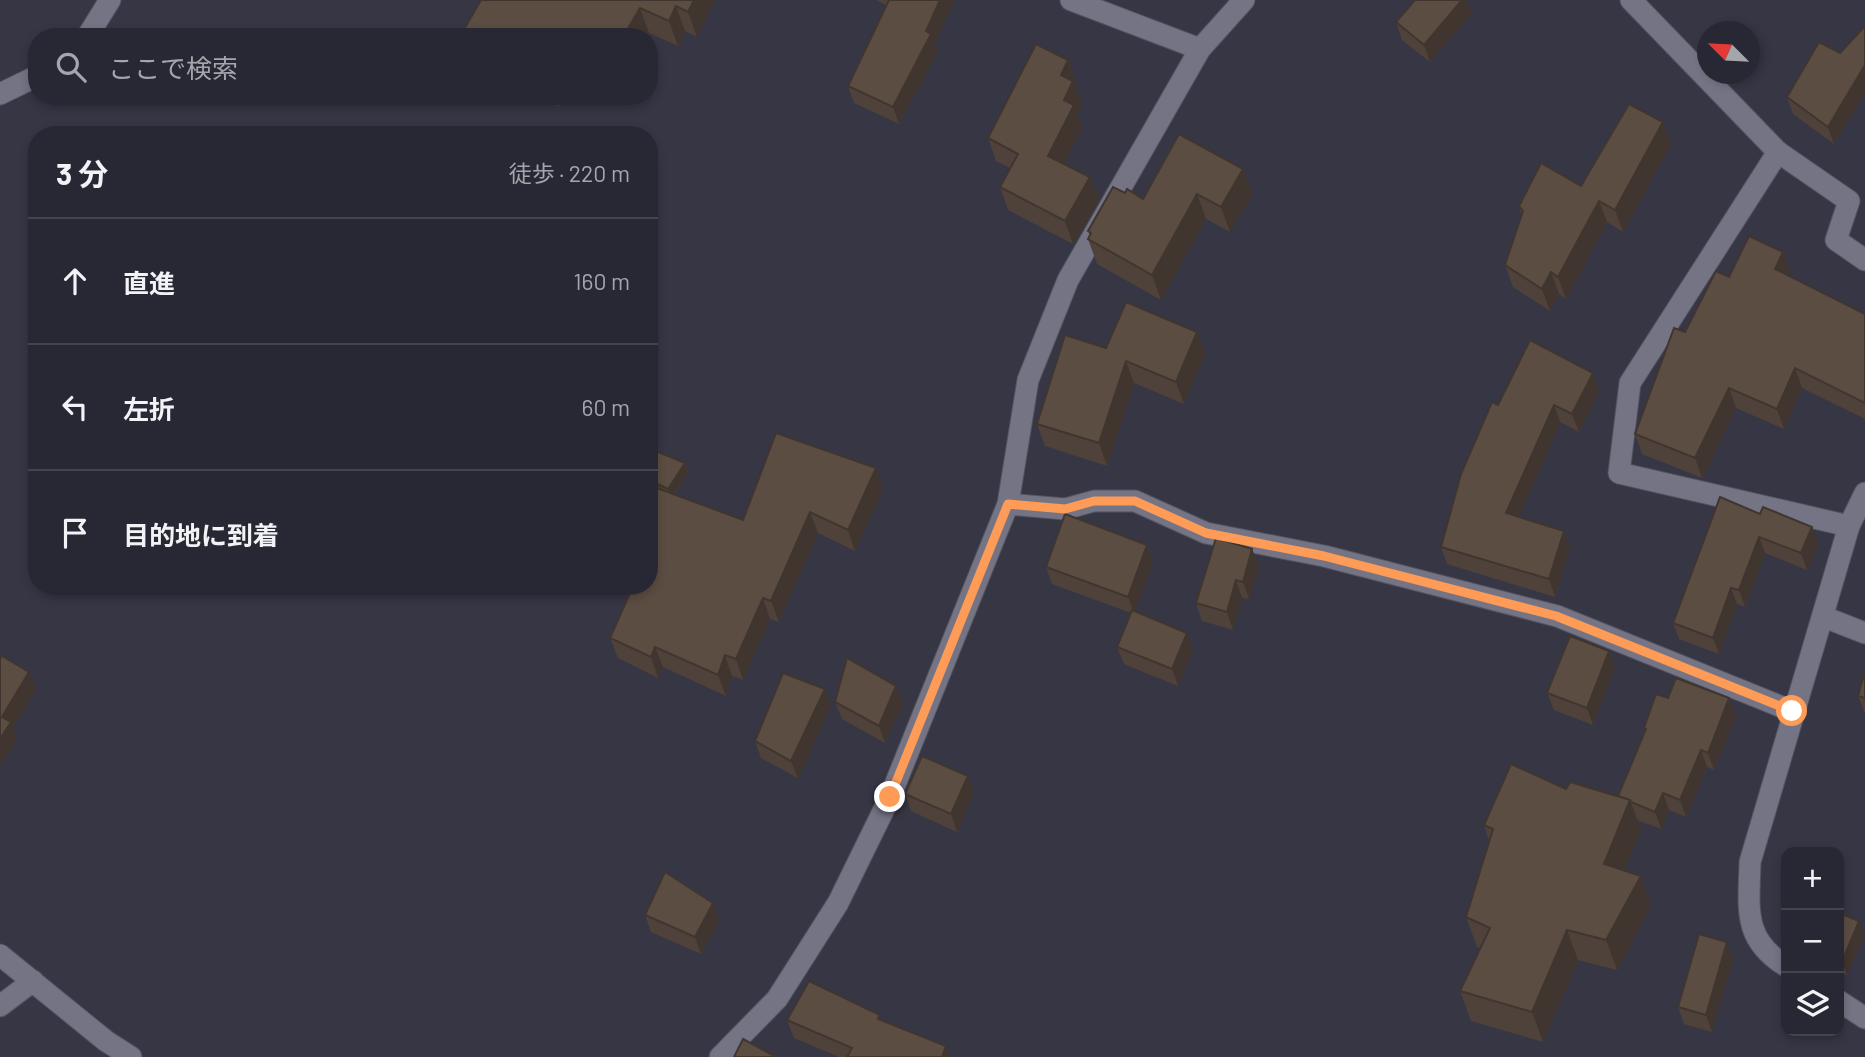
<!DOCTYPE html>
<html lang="ja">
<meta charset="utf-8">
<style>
:root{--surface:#282834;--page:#30303c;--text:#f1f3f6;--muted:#a5a6ac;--line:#44444f}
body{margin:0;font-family:Barlow,"Noto Sans JP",sans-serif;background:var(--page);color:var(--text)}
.controls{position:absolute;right:21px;bottom:21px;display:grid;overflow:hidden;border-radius:14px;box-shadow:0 4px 10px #0003}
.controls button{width:63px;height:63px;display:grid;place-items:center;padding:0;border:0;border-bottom:2px solid var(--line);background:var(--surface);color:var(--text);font:35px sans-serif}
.compass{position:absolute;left:1697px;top:21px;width:63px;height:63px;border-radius:50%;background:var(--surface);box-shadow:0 4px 10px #0003;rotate:294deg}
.stop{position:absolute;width:21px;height:21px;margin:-16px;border:5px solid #fe9c57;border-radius:50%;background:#fff}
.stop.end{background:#fe9c57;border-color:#fff;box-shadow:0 2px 7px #0008}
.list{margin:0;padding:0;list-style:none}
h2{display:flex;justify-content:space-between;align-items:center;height:91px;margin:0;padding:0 28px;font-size:30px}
h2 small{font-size:23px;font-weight:400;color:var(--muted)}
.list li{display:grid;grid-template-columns:46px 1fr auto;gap:21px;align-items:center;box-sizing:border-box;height:126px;padding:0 28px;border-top:2px solid var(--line)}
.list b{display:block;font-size:26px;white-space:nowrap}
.list em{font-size:23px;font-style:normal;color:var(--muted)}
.icon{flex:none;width:38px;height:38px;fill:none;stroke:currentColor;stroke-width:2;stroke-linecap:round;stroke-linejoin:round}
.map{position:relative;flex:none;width:1865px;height:1057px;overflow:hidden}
.search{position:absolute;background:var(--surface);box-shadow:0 4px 10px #0003;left:28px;top:28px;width:630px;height:77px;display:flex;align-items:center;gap:18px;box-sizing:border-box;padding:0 24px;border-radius:28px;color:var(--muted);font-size:26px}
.panel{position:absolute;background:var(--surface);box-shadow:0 4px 10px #0003;left:28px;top:126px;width:630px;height:469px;border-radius:28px}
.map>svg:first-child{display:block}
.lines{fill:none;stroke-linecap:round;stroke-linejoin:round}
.minor-casing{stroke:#535360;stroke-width:23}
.minor{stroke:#757485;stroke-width:21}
.wall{fill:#4f423a}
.shaded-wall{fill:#40362f}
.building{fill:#5c4d43;stroke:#40362f;stroke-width:2}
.route{stroke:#fe9c57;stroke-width:9}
</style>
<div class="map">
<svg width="1865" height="1057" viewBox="0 0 1865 1057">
<rect width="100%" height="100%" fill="#363645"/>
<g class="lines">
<g class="minor-casing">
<g id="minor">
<polyline points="1071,0 1200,49"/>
<polyline points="1631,0 1778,152 1630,383 1619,473 1849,526"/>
<polyline points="87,37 110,0"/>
<polyline points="0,94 37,76"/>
<polyline points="1778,152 1849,201 1836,240 1865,260"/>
<polyline points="1008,504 1065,509 1094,501 1135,501 1206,533 1324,556 1557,616 1792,711"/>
<polyline points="1824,617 1865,633"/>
<polyline points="0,955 106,1041 131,1057"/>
<path d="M1786 966C1742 939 1749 908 1750 862L1849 526 1865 493"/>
<polyline points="1839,1001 1865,1018"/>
<polyline points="0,1006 33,981"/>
<polyline points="720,1057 777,999 838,903 890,797 1008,504 1028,380 1068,280 1200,49 1244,0"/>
</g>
</g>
<use href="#minor" class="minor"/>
</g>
<g class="wall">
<polygon points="481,0 715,0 697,37 685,31 678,46 649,33 647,37 465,37 463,31"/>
<polygon points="876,0 954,0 935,43 938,51 899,124 854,103 848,86 886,5"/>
<polygon points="1415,0 1467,0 1472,13 1430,62 1402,40 1396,22"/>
<polygon points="1819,42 1834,144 1793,114 1787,97"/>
<polygon points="1068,60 1076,83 1075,85 1082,104 1077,113 1082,128 1064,164 1090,177 1099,200 1073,244 1008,210 1000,187 1010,168 996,161 988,138"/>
<polygon points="540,96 565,96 559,107"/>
<polygon points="1671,144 1623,232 1607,222 1566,299 1559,294 1550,311 1513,287 1505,265 1522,215 1519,206 1581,186"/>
<polygon points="1243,169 1252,194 1230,232 1206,219 1161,300 1097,264 1088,239 1090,236 1088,231 1125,193 1143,199"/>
<polygon points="1783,252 1790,272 1788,276 1865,314 1865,419 1802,388 1784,429 1736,408 1702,478 1642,454 1635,434 1729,277"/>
<polygon points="1106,348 1205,354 1184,404 1134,383 1107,466 1045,446 1037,424"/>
<polygon points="1599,390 1579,432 1560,422 1519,517 1564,531 1570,548 1555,597 1447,564 1441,547 1498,405"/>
<polygon points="649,452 685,463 688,472 674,494 743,520 883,489 855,551 818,533 779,622 770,619 743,680 732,676 726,696 663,667 658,678 618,658 610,638 649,586"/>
<polygon points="1760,514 1818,543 1807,570 1765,553 1745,607 1737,604 1719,654 1679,639 1673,623"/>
<polygon points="1147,545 1153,562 1135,611 1187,633 1193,650 1178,686 1124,664 1117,647 1131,613 1052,584 1046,567"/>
<polygon points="1252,549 1259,566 1249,599 1242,598 1233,630 1202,621 1196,603"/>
<polygon points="1609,651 1615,668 1593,725 1554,710 1547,693"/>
<polygon points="1865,671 1865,714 1858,696"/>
<polygon points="896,686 903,704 885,743 842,719 835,702"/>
<polygon points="1668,698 1736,715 1714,770 1707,767 1686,817 1669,810 1661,829 1637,820 1641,830 1624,871 1651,906 1617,970 1578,960 1543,1042 1471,1021 1460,991 1480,949 1477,947 1466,917 1489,840 1484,825 1566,789 1618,796 1645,732 1644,728"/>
<polygon points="831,706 798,778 761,758 755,741"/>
<polygon points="974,793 957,832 911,811 905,794"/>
<polygon points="713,903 719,920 701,954 651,932 645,915"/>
<polygon points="1839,913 1864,935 1847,975 1839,972"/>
<polygon points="1733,959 1712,1032 1684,1024 1678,1007"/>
<polygon points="787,1020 882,1021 950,1057 839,1057 794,1038"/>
</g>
<g class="shaded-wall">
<polygon points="694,0 715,0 697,37 688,12"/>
<polygon points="940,0 954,0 935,43 938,51 899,124 893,107"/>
<polygon points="1462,0 1467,0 1472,13 1430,62 1424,45"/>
<polygon points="676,6 685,31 678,46 669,21"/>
<polygon points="640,8 649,33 647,37 623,37"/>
<polygon points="1068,60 1076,83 1075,85 1082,104 1077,113 1082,128 1057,179 1048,156 1064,100 1061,75"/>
<polygon points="1865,65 1865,93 1834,144 1828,127"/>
<polygon points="555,96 565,96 559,107"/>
<polygon points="1663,122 1671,144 1623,232 1615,210"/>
<polygon points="1243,169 1252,194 1230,232 1221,207"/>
<polygon points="1090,177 1099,200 1073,244 1065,221"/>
<polygon points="1197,194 1206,219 1161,300 1152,275"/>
<polygon points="1599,201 1607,222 1566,299 1558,277"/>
<polygon points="1783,252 1790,272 1782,289 1775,269"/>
<polygon points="1551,272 1559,294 1550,311 1542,289"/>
<polygon points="1197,332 1205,354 1184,404 1176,382"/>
<polygon points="1126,361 1134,383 1107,466 1099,443"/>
<polygon points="1795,368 1802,388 1784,429 1777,409"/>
<polygon points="1593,373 1599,390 1579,432 1572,414"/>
<polygon points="1729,388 1736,408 1702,478 1695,458"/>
<polygon points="1554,405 1560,422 1513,531 1506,513"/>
<polygon points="685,463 688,472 671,498 668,489"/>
<polygon points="876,468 883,489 855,551 848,530"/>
<polygon points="810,512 818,533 779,622 771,601"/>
<polygon points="1812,527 1818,543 1807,570 1801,553"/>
<polygon points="1564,531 1570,548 1555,597 1549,579"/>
<polygon points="1759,537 1765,553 1745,607 1739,590"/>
<polygon points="1147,545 1153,562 1134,614 1128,597"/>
<polygon points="1252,549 1259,566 1249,599 1243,582"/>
<polygon points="1236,580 1242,598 1233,630 1227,612"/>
<polygon points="1731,588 1737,604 1719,654 1713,638"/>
<polygon points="763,598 770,619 743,680 736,659"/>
<polygon points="1187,633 1193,650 1178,686 1172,669"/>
<polygon points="655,647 663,667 658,678 651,657"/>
<polygon points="1609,651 1615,668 1593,725 1587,708"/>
<polygon points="725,655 732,676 726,696 718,675"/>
<polygon points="29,672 36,689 13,728 17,740 0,766 0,739 2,717"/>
<polygon points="896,686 903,704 885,743 879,726"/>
<polygon points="825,689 831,706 798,778 791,761"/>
<polygon points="1729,698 1736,715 1714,770 1708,753"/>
<polygon points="1701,750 1707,767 1686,817 1680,800"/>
<polygon points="968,776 974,793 957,832 951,814"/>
<polygon points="1663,793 1669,810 1661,829 1655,812"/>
<polygon points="1630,800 1641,830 1615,894 1604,864"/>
<polygon points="1641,876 1651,906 1617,970 1606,940"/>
<polygon points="713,903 719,920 701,954 695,937"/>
<polygon points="1859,921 1864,935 1847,975 1842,962"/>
<polygon points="1567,930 1578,960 1543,1042 1532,1012"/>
<polygon points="1727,942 1733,959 1712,1032 1706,1015"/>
<polygon points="946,1046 950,1057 942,1057"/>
</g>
<g class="building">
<polygon points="481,0 694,0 688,12 676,6 669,21 640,8 623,37 472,37 463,31"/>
<polygon points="889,0 940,0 926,31 931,34 893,107 848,86"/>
<polygon points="1415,0 1462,0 1424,45 1396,22"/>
<polygon points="1865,26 1865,65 1828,127 1787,97 1819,42 1840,53"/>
<polygon points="1036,44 1068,60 1061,75 1073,81 1064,100 1074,105 1048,156 1090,177 1065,221 1000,187 1018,154 988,138"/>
<polygon points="1629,104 1663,122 1615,210 1599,201 1558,277 1551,272 1542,289 1505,265 1523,211 1519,206 1541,163 1581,186"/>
<polygon points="1179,134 1243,169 1221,207 1197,194 1152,275 1088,239 1091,233 1088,231 1113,187 1125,193 1127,189 1143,199"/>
<polygon points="1749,236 1783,252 1775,269 1865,314 1865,403 1795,368 1777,409 1729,388 1695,458 1635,434 1674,328 1685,332 1716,271 1729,277"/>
<polygon points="1126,302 1197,332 1176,382 1126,361 1099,443 1037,424 1065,335 1106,348"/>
<polygon points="1530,340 1593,373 1572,414 1554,405 1506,513 1564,531 1549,579 1441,547 1461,474 1492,402 1498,405"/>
<polygon points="776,433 876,468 848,530 810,512 771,601 763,598 736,659 725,655 718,675 655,647 651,657 610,638 633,586 649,586 649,485 743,520"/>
<polygon points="651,449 685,463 668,489 649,480 649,452"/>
<polygon points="1720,497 1760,514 1763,507 1812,527 1801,553 1759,537 1739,590 1731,588 1713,638 1673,623"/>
<polygon points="1065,514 1147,545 1128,597 1046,567"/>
<polygon points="1216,538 1252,549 1243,582 1236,580 1227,612 1196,603"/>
<polygon points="1132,610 1187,633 1172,669 1117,647"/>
<polygon points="1570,636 1609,651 1587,708 1547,693"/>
<polygon points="2,656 29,672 2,717 11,722 0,739 0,659"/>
<polygon points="847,658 896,686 879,726 835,702"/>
<polygon points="1865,671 1865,698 1858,696"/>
<polygon points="783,673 825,689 791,761 755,741"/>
<polygon points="1676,678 1729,698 1708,753 1701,750 1680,800 1663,793 1655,812 1631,802 1630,800 1618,796 1646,729 1644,728 1656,694 1668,698"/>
<polygon points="922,756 968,776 951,814 905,794"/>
<polygon points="1511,764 1566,789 1570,782 1630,800 1604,864 1641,876 1606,940 1567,930 1532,1012 1460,991 1490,928 1466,917 1493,829 1484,825"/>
<polygon points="665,872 713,903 695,937 645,915"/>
<polygon points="1839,913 1859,921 1842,962 1839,960"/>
<polygon points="1699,934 1727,942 1706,1015 1678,1007"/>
<polygon points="809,981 880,1015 878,1019 946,1046 942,1057 847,1057 852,1048 787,1020"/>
<polygon points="743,1039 776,1057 734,1057"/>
</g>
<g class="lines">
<polyline class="route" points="890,797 1008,504 1065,509 1094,501 1135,501 1206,533 1324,556 1556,616 1792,711"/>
</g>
</svg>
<div class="controls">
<button>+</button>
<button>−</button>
<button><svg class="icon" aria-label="layers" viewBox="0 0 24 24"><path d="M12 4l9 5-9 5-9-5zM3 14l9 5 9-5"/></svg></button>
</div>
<svg class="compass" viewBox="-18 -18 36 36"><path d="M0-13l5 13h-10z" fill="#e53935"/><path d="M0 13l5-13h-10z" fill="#a5a6ac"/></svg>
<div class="stop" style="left:1792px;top:711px"></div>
<div class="stop end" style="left:890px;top:797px"></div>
<div class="search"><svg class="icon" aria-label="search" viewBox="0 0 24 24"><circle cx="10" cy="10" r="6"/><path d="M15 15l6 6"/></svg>ここで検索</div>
<section class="panel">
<h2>3 分<small>徒歩 · 220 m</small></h2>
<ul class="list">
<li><svg class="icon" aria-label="ahead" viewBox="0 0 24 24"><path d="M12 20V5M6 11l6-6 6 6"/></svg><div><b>直進</b></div><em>160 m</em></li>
<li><svg class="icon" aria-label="left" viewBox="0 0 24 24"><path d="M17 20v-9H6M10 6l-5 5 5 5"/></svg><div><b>左折</b></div><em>60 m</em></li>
<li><svg class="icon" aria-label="arrive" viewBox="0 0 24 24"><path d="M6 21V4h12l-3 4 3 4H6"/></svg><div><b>目的地に到着</b></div></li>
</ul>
</section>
</div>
